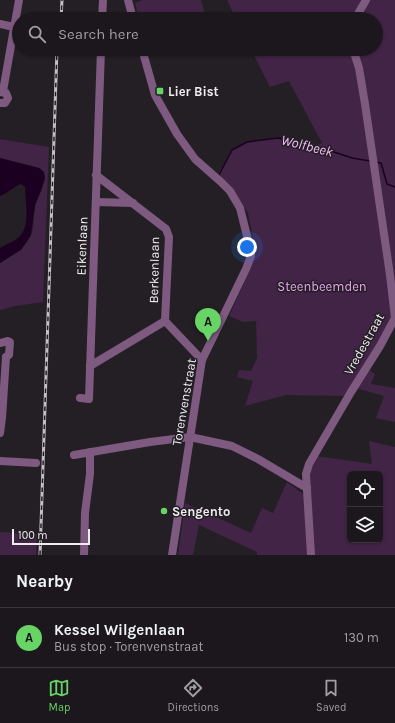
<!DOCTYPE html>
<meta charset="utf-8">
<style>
:root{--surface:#1b171c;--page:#242025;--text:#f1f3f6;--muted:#a09fa3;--line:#39363b;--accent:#67d465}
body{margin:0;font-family:Karla,sans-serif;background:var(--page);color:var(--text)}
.controls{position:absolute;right:12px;bottom:12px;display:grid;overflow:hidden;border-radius:6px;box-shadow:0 1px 3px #0004}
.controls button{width:36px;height:36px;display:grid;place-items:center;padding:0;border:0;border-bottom:1px solid var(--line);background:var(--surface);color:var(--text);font:20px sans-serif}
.scale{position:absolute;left:12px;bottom:10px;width:78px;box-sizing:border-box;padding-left:4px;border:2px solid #efecf0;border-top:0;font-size:11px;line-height:14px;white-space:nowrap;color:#efecf0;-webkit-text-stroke:3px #241f25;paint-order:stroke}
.you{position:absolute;left:247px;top:247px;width:14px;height:14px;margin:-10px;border:3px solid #fff;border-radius:50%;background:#1a73e8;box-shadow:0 0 0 6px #1a73e833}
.badge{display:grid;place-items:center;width:26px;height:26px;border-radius:50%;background:var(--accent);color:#111;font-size:13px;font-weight:700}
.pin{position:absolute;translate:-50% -33px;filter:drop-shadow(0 1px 2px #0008)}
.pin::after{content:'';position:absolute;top:21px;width:14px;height:12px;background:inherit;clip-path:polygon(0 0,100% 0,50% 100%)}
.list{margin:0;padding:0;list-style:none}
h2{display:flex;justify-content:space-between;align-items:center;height:52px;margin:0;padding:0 16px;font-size:17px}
h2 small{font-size:13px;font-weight:400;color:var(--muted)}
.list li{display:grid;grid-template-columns:26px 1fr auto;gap:12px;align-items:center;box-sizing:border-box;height:60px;padding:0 16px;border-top:1px solid var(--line)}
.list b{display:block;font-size:15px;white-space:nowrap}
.list p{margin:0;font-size:13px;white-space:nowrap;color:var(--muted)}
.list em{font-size:13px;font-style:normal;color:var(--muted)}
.icon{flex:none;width:22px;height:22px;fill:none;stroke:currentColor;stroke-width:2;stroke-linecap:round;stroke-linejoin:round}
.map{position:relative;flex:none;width:395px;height:555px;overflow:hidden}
.search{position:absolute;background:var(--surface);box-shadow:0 1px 3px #0004;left:12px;right:12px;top:12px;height:44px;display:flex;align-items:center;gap:10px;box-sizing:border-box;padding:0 14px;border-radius:22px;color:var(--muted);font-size:15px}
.sheet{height:112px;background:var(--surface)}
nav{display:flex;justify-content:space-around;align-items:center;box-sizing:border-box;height:56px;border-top:1px solid var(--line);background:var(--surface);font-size:11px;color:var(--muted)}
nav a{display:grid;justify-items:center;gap:2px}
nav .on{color:var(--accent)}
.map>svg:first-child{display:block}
.green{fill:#422446;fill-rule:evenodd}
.water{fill:#1c0021}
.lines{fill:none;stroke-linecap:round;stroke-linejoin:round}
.stream{stroke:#1c0021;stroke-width:1.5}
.minor{stroke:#7e5a81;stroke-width:8}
.rail-casing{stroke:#c4c1c5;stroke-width:3}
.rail{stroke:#241f25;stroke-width:1.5;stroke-dasharray:4.5;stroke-linecap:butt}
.poi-dot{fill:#67d465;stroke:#241f25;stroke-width:1.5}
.labels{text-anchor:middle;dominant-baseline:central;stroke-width:3;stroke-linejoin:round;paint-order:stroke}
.poi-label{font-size:13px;font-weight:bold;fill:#efecf0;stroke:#241f25;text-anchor:start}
.street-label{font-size:13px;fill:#efecf0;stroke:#241f25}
.park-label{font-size:13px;fill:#eda3f5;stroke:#241f25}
.water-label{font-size:14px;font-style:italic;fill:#f7bbfd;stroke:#241f25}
</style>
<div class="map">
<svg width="395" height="555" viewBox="0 0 395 555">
<rect width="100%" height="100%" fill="#241f25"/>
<g class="green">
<polygon points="143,0 201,0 206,19 139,19 135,3"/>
<polygon points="227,0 395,0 395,324 368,369 375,374 371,384 395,388 395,422 376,418 384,396 356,388 351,396 286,395 245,406 253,381 237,377 239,370 251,371 257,358 256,321 243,322 229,316 250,270 255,247 248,213 234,191 218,174 233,150 249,141 278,138 314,146 322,143 289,81 270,87 251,49 376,49 376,19 236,19"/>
<path d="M0 139 49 147 43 302 15 306 0 310V263C14 254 30 246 33 228 34 219 34 211 36 203 40 189 47 185 42 170L39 168 0 158Z"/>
<path d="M369 441 395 447V555H257V552L199 525 193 555H178L185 503 251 533 262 508 273 513 287 482 311 500 310 470 316 456 372 464ZM350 474H380V540H350Z"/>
<polygon points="0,532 37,534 36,555 0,555"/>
</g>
<path class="water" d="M0 158 39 168 44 172 45 178 41 191 35 205 31 235 21 250 0 263V248C6 244 14 242 19 237 31 226 25 202 25 187L21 184C13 187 8 193 0 196Z"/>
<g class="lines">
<g class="stream">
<polyline points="376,162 381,163 387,184 395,187"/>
<polyline points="219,175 232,150 247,142 278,138 331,151 352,158 370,161"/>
</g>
<g class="minor">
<polyline points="128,0 133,19"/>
<polyline points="102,19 103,0"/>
<polyline points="355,19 366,0"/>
<polyline points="0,24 14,27"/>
<polyline points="142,49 155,95 177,134 195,159 221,182 230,191 240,208 250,248 251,256 246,269 202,360 172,555"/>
<polyline points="3,91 19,0"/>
<polyline points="0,92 6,93 8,98 5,103 0,103"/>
<polyline points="96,175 166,229 169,237 165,321 202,360"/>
<polyline points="96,202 133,203"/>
<polyline points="0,343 8,341 10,342 9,355 6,357"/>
<polyline points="90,366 165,321"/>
<polyline points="80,398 89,399 101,49"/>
<polyline points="0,433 2,418 6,357"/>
<polyline points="74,455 150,442 190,437 232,446 258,459 307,488"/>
<polyline points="0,461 36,463"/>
<polyline points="84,555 85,513 90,474 90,452"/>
<polyline points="311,555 306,474 309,464 351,392 380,346 395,318 390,275 365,104 359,68 353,49"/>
</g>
<g class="rail-casing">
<g id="rail">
<polyline points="61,19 62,0"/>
<polyline points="40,555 57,49"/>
</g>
</g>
<use href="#rail" class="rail"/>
</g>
<g class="poi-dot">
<rect x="156" y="87" width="8" height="8" rx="2"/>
<circle cx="164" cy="511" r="4"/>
</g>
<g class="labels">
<g class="poi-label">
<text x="168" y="91">Lier Bist</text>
<text x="172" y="511">Sengento</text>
</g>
<g class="street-label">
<text transform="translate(82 246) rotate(-88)">Eikenlaan</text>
<text transform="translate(154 270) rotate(-89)">Berkenlaan</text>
<text transform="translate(364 344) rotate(-61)">Vredestraat</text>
<text transform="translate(184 402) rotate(-80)">Torenvenstraat</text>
</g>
<g class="park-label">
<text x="322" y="286">Steenbeemden</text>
</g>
<g class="water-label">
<text transform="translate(307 146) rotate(14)">Wolfbeek</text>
</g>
</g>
</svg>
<div class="controls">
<button><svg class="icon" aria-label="locate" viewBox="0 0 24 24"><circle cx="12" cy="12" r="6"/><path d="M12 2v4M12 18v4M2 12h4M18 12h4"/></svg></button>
<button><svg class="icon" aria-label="layers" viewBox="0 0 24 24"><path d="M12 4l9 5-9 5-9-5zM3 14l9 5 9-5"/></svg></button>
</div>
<div class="scale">100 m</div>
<div class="you"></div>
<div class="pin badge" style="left:208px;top:341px">A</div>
<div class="search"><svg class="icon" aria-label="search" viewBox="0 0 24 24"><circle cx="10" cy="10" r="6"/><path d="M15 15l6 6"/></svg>Search here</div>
</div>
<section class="sheet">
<h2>Nearby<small></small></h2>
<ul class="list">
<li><span class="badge">A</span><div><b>Kessel Wilgenlaan</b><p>Bus stop · Torenvenstraat</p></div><em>130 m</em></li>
</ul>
</section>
<nav>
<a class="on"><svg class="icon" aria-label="map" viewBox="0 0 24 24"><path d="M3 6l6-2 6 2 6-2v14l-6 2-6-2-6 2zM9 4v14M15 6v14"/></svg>Map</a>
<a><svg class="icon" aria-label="directions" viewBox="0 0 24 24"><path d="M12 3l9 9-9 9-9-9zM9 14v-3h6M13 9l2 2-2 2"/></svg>Directions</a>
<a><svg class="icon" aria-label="saved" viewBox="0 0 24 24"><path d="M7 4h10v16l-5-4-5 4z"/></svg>Saved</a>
</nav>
